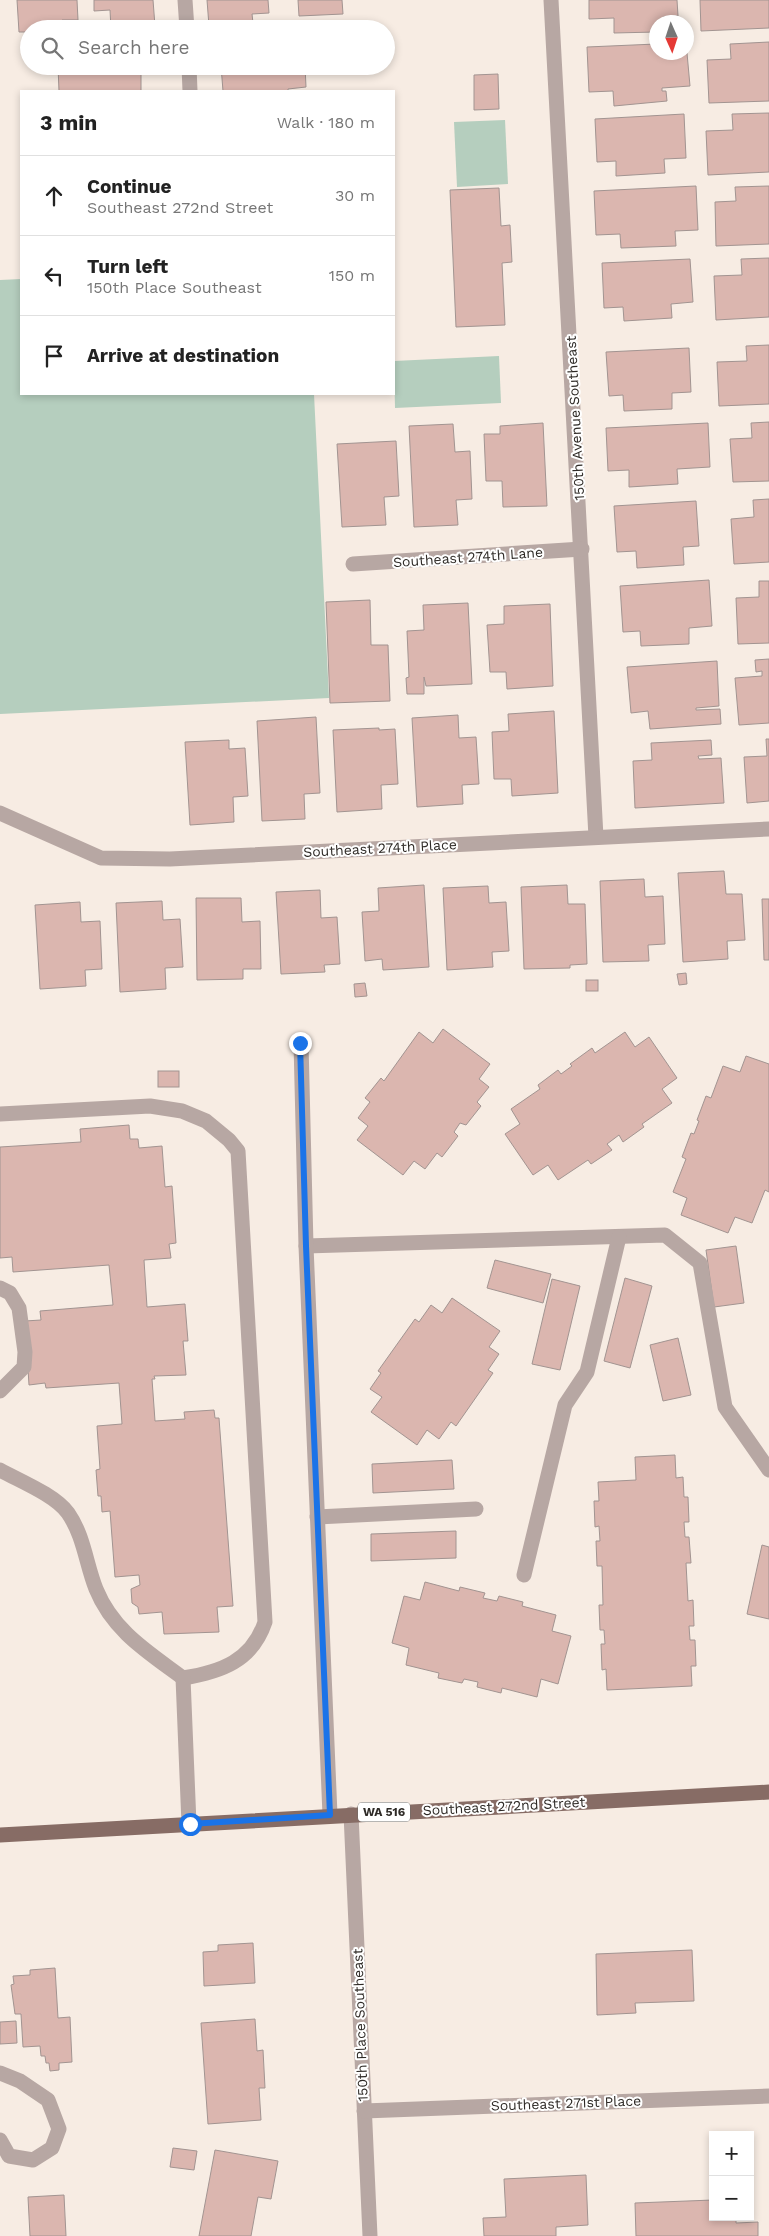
<!DOCTYPE html>
<meta charset="utf-8">
<style>
:root{--surface:#fff;--page:#f6f6f6;--text:#222;--muted:#767676;--line:#e0e0e0}
body{margin:0;font-family:"Work Sans",sans-serif;background:var(--page);color:var(--text)}
.controls{position:absolute;right:15px;bottom:15px;display:grid;overflow:hidden;border-radius:0px;box-shadow:0 2px 8px #0003}
.controls button{width:45px;height:45px;display:grid;place-items:center;padding:0;border:0;border-bottom:1px solid var(--line);background:var(--surface);color:var(--text);font:25px sans-serif}
.compass{position:absolute;left:649px;top:15px;width:45px;height:45px;border-radius:50%;background:var(--surface);box-shadow:0 2px 8px #0003;rotate:177deg}
.stop{position:absolute;width:15px;height:15px;margin:-11px;border:4px solid #1a73e8;border-radius:50%;background:#fff}
.stop.end{background:#1a73e8;border-color:#fff;box-shadow:0 1px 5px #0008}
.list{margin:0;padding:0;list-style:none}
h2{display:flex;justify-content:space-between;align-items:center;height:65px;margin:0;padding:0 20px;font-size:21px}
h2 small{font-size:16px;font-weight:400;color:var(--muted)}
.list li{display:grid;grid-template-columns:32px 1fr auto;gap:15px;align-items:center;box-sizing:border-box;height:80px;padding:0 20px;border-top:1px solid var(--line)}
.list b{display:block;font-size:19px;white-space:nowrap}
.list p{margin:0;font-size:16px;white-space:nowrap;color:var(--muted)}
.list em{font-size:16px;font-style:normal;color:var(--muted)}
.icon{flex:none;width:28px;height:28px;fill:none;stroke:currentColor;stroke-width:2;stroke-linecap:round;stroke-linejoin:round}
.map{position:relative;flex:none;width:769px;height:2236px;overflow:hidden}
.search{position:absolute;background:var(--surface);box-shadow:0 2px 8px #0003;left:20px;top:20px;width:375px;height:55px;display:flex;align-items:center;gap:12px;box-sizing:border-box;padding:0 18px;border-radius:28px;color:var(--muted);font-size:19px}
.panel{position:absolute;background:var(--surface);box-shadow:0 2px 8px #0003;left:20px;top:90px;width:375px;height:305px;border-radius:0px}
.map>svg:first-child{display:block}
.green{fill:#b5cebe}
.building{fill:#dbb6af;stroke:#a29491}
.lines{fill:none;stroke-linecap:round;stroke-linejoin:round}
.service{stroke:#b7a7a3;stroke-width:15}
.minor{stroke:#b7a7a3;stroke-width:15}
.primary{stroke:#876c65;stroke-width:15}
.route{stroke:#1a73e8;stroke-width:6}
.labels{text-anchor:middle;dominant-baseline:central;stroke-width:4;stroke-linejoin:round;paint-order:stroke}
.shield{fill:#fff;stroke:#6d6a67;stroke-width:1}
.shield-label{font-size:12px;font-weight:bold;fill:#2e2a26}
.street-label{font-size:14px;fill:#2e2a26;stroke:#fff}
</style>
<div class="map">
<svg width="769" height="2236" viewBox="0 0 769 2236">
<rect width="100%" height="100%" fill="#f7ece3"/>
<g class="green">
<polygon points="505,120 508,184 457,187 454,122"/>
<polygon points="21,279 21,394 314,394 329,698 0,714 0,280"/>
<polygon points="499,356 501,403 395,408 394,361"/>
</g>
<g class="building">
<polygon points="17,0 77,0 78,20 62,20 62,29 29,29 29,32 19,32"/>
<polygon points="94,0 153,0 155,26 111,29 110,10 94,11"/>
<polygon points="207,0 268,0 269,13 252,14 253,23 209,26"/>
<polygon points="298,0 342,0 343,14 299,16"/>
<polygon points="589,0 677,0 678,16 663,17 663,22 656,22 656,32 614,33 614,18 589,19"/>
<polygon points="700,0 769,0 769,28 701,31"/>
<polygon points="686,42 690,86 662,88 662,91 666,91 667,101 614,106 613,91 589,92 587,47 656,44 656,52 686,52"/>
<polygon points="769,42 769,101 709,103 707,60 731,59 730,44"/>
<polygon points="58,66 141,66 141,91 59,91"/>
<polygon points="221,66 305,66 306,87 288,89 288,91 223,91"/>
<polygon points="498,74 499,109 474,110 474,75"/>
<polygon points="769,113 769,172 708,175 706,131 733,130 732,114"/>
<polygon points="684,114 686,158 664,159 665,173 616,176 616,161 597,162 595,119"/>
<polygon points="696,186 698,230 675,231 676,246 621,248 620,234 596,235 594,191"/>
<polygon points="769,186 769,244 716,246 715,202 736,201 735,187"/>
<polygon points="499,188 501,226 510,225 512,262 502,263 505,325 456,327 450,190"/>
<polygon points="769,258 769,317 716,320 714,276 742,275 741,259"/>
<polygon points="690,259 693,302 671,304 672,318 624,321 623,307 604,308 602,263"/>
<polygon points="769,345 769,404 719,406 717,362 747,361 746,346"/>
<polygon points="689,348 691,392 672,393 672,409 624,411 623,395 609,396 606,352"/>
<polygon points="769,422 769,481 733,482 730,439 752,438 751,423"/>
<polygon points="543,423 547,506 503,507 502,481 486,481 484,434 500,434 500,426"/>
<polygon points="708,423 710,467 677,469 678,484 629,487 629,470 608,471 606,428"/>
<polygon points="453,424 455,452 470,451 472,499 456,500 458,525 414,527 409,426"/>
<polygon points="396,441 399,496 384,497 386,525 342,527 337,444"/>
<polygon points="769,499 769,562 734,564 731,519 754,517 753,500"/>
<polygon points="696,501 699,546 683,547 684,565 637,568 636,551 617,552 614,506"/>
<polygon points="709,580 712,626 689,628 689,644 641,646 640,631 623,632 620,586"/>
<polygon points="759,581 769,581 769,643 738,644 736,598 759,597"/>
<polygon points="370,600 371,645 388,645 390,701 330,703 326,602"/>
<polygon points="468,603 472,684 426,686 424,677 424,694 407,694 406,678 409,677 407,631 424,630 423,605"/>
<polygon points="550,604 553,686 507,689 506,672 490,672 487,625 504,624 504,606"/>
<polygon points="769,659 769,723 739,725 735,678 762,676 762,671 756,672 755,660"/>
<polygon points="717,661 719,706 696,708 696,710 720,709 721,724 650,729 648,711 631,713 627,667"/>
<polygon points="554,711 558,793 512,796 511,779 494,779 492,732 509,731 508,714"/>
<polygon points="458,715 459,738 476,737 479,784 462,785 463,804 417,807 412,718"/>
<polygon points="316,717 320,793 304,794 305,819 262,821 257,721"/>
<polygon points="379,728 379,730 395,729 398,784 381,785 382,809 337,812 333,730"/>
<polygon points="766,739 769,739 769,801 747,803 744,757 767,756"/>
<polygon points="229,740 229,749 245,748 248,796 233,797 234,822 190,825 185,742"/>
<polygon points="711,740 712,755 698,756 699,759 721,758 724,803 635,808 633,761 652,760 651,743"/>
<polygon points="724,871 726,894 742,894 745,940 727,941 728,959 683,962 678,873"/>
<polygon points="644,879 645,897 663,896 665,944 648,945 649,961 603,962 600,881"/>
<polygon points="424,885 429,967 383,970 382,959 365,961 362,912 379,911 378,888"/>
<polygon points="567,885 568,904 585,904 587,964 570,965 570,968 524,969 521,887"/>
<polygon points="488,886 489,903 506,902 509,951 492,952 493,967 447,970 443,888"/>
<polygon points="320,890 321,918 337,917 340,964 324,965 325,972 281,974 276,892"/>
<polygon points="196,898 241,898 242,922 260,921 261,969 243,969 243,979 197,980"/>
<polygon points="762,899 769,899 769,960 764,960"/>
<polygon points="162,901 163,920 180,919 183,967 165,968 166,989 120,992 116,903"/>
<polygon points="80,902 81,922 100,921 102,969 85,970 86,986 40,989 35,905"/>
<polygon points="686,973 687,984 679,985 677,974"/>
<rect x="586" y="980" width="12" height="11"/>
<polygon points="365,983 367,996 355,997 354,984"/>
<polygon points="443,1029 490,1064 479,1079 489,1087 477,1102 481,1106 466,1125 460,1123 454,1132 458,1136 442,1157 437,1153 425,1169 414,1161 403,1175 357,1140 368,1126 358,1118 370,1102 365,1098 381,1078 384,1081 419,1032 433,1043"/>
<polygon points="625,1032 635,1047 649,1037 677,1078 662,1089 672,1103 642,1124 644,1127 623,1142 619,1135 607,1144 612,1150 591,1164 588,1160 558,1180 548,1165 533,1175 505,1134 520,1124 511,1109 540,1089 538,1085 558,1070 561,1074 572,1066 570,1064 592,1048 595,1053"/>
<polygon points="746,1056 769,1064 769,1192 765,1190 752,1223 735,1217 728,1233 681,1215 687,1198 673,1192 686,1159 682,1157 691,1133 694,1134 699,1121 697,1120 706,1096 711,1098 723,1066 740,1072"/>
<rect x="158" y="1071" width="21" height="16"/>
<polygon points="129,1125 130,1139 138,1139 139,1148 162,1146 165,1187 172,1186 176,1243 169,1244 171,1258 144,1260 147,1307 185,1304 188,1341 183,1341 186,1375 154,1376 155,1379 152,1379 155,1421 185,1419 184,1412 214,1410 215,1418 219,1418 233,1606 217,1607 219,1632 164,1634 162,1612 139,1614 138,1607 132,1603 131,1589 140,1585 139,1575 115,1577 110,1511 102,1512 101,1496 98,1496 96,1470 100,1469 97,1426 122,1424 119,1383 46,1388 45,1383 29,1385 25,1321 41,1320 40,1311 113,1305 109,1265 13,1272 12,1257 0,1258 0,1147 81,1142 80,1129"/>
<polygon points="736,1246 744,1303 714,1307 706,1250"/>
<polygon points="495,1260 551,1274 543,1303 487,1288"/>
<polygon points="625,1278 652,1286 630,1368 604,1361"/>
<polygon points="552,1279 580,1286 560,1370 532,1364"/>
<polygon points="452,1298 500,1331 489,1347 499,1354 488,1370 493,1373 456,1426 451,1422 439,1439 427,1430 417,1445 371,1412 382,1397 370,1389 381,1373 378,1371 415,1319 419,1322 431,1305 442,1313"/>
<polygon points="678,1338 691,1395 663,1401 650,1345"/>
<polygon points="675,1455 676,1478 683,1477 684,1497 688,1497 689,1522 684,1522 685,1537 689,1537 691,1563 686,1563 688,1601 693,1600 694,1626 689,1626 690,1640 695,1640 696,1666 691,1666 692,1686 607,1690 606,1669 602,1670 601,1644 605,1644 604,1630 600,1630 599,1605 603,1605 602,1566 597,1566 596,1541 600,1541 599,1526 595,1527 594,1501 599,1501 598,1482 636,1480 635,1457"/>
<polygon points="452,1460 454,1489 373,1493 372,1464"/>
<polygon points="456,1531 456,1558 371,1561 371,1534"/>
<polygon points="762,1545 769,1547 769,1619 747,1614"/>
<polygon points="425,1582 459,1591 460,1587 485,1593 483,1598 497,1601 499,1596 523,1602 522,1606 556,1615 552,1631 571,1636 558,1684 541,1679 537,1697 502,1688 501,1693 477,1687 478,1682 464,1679 462,1683 438,1678 439,1673 406,1665 409,1648 392,1643 404,1596 420,1600"/>
<polygon points="253,1943 255,1983 204,1986 203,1952 218,1951 218,1945"/>
<polygon points="692,1950 694,2001 635,2003 636,2013 597,2015 596,1954"/>
<polygon points="55,1968 58,2018 70,2017 72,2062 59,2063 59,2070 50,2071 49,2063 46,2063 45,2056 41,2056 40,2046 23,2047 21,2014 15,2014 11,1985 14,1984 13,1976 30,1975 30,1970"/>
<polygon points="255,2019 257,2051 263,2050 265,2088 259,2088 261,2120 208,2124 201,2023"/>
<polygon points="16,2021 17,2043 0,2044 0,2022"/>
<polygon points="173,2148 197,2151 194,2170 170,2167"/>
<polygon points="215,2150 278,2161 271,2199 258,2197 251,2236 199,2236"/>
<polygon points="586,2175 588,2225 556,2227 556,2236 484,2236 483,2218 506,2217 504,2179"/>
<polygon points="64,2195 66,2236 30,2236 28,2197"/>
<polygon points="713,2200 713,2217 736,2217 736,2223 758,2222 758,2236 636,2236 635,2203"/>
</g>
<g class="lines">
<g class="service">
<path d="M0 1114 150 1106 182 1111 206 1121 229 1140 238 1151 265 1622C252 1661 221 1672 183 1678 148 1652 113 1631 96 1589 86 1564 84 1536 68 1513 55 1495 20 1481 0 1470"/>
<polyline points="306,1246 665,1235 700,1263 725,1407 769,1470"/>
<polyline points="0,1288 10,1293 19,1308 25,1352 24,1367 0,1391"/>
<polyline points="317,1517 476,1509"/>
<polyline points="524,1575 565,1405 587,1372 619,1237"/>
<polyline points="183,1678 189,1824"/>
<polyline points="0,2073 20,2081 48,2100 59,2129 52,2148 33,2160 9,2156 0,2140"/>
</g>
<g class="minor">
<polyline points="185,0 187,29"/>
<polyline points="551,0 596,837"/>
<polyline points="189,66 190,91"/>
<polyline points="353,564 582,549"/>
<polyline points="0,813 101,858 170,859 769,829"/>
<polyline points="301,1043 306,1246 330,1815"/>
<polyline points="351,1814 370,2236"/>
<polyline points="364,2111 769,2096"/>
</g>
<polyline class="primary" points="0,1835 769,1792"/>
</g>
<g class="lines">
<polyline class="route" points="190,1824 330,1815 306,1246 300,1043"/>
</g>
<g class="labels">
<rect class="shield" x="358" y="1802.5" width="52" height="19" rx="4"/>
<g class="shield-label">
<text x="384" y="1812">WA 516</text>
</g>
<g class="street-label">
<text transform="translate(575 418) rotate(-93)">150th Avenue Southeast</text>
<text transform="translate(468 557) rotate(-4)">Southeast 274th Lane</text>
<text transform="translate(380 848) rotate(-3)">Southeast 274th Place</text>
<text transform="translate(504 1806) rotate(-3)">Southeast 272nd Street</text>
<text transform="translate(360 2025) rotate(-92)">150th Place Southeast</text>
<text transform="translate(566 2103) rotate(-2)">Southeast 271st Place</text>
</g>
</g>
</svg>
<div class="controls">
<button>+</button>
<button>−</button>
</div>
<svg class="compass" viewBox="-18 -18 36 36"><path d="M0-13l5 13h-10z" fill="#e53935"/><path d="M0 13l5-13h-10z" fill="#767676"/></svg>
<div class="stop" style="left:190px;top:1824px"></div>
<div class="stop end" style="left:300px;top:1043px"></div>
<div class="search"><svg class="icon" aria-label="search" viewBox="0 0 24 24"><circle cx="10" cy="10" r="6"/><path d="M15 15l6 6"/></svg>Search here</div>
<section class="panel">
<h2>3 min<small>Walk · 180 m</small></h2>
<ul class="list">
<li><svg class="icon" aria-label="ahead" viewBox="0 0 24 24"><path d="M12 20V5M6 11l6-6 6 6"/></svg><div><b>Continue</b><p>Southeast 272nd Street</p></div><em>30 m</em></li>
<li><svg class="icon" aria-label="left" viewBox="0 0 24 24"><path d="M17 20v-9H6M10 6l-5 5 5 5"/></svg><div><b>Turn left</b><p>150th Place Southeast</p></div><em>150 m</em></li>
<li><svg class="icon" aria-label="arrive" viewBox="0 0 24 24"><path d="M6 21V4h12l-3 4 3 4H6"/></svg><div><b>Arrive at destination</b></div></li>
</ul>
</section>
</div>
